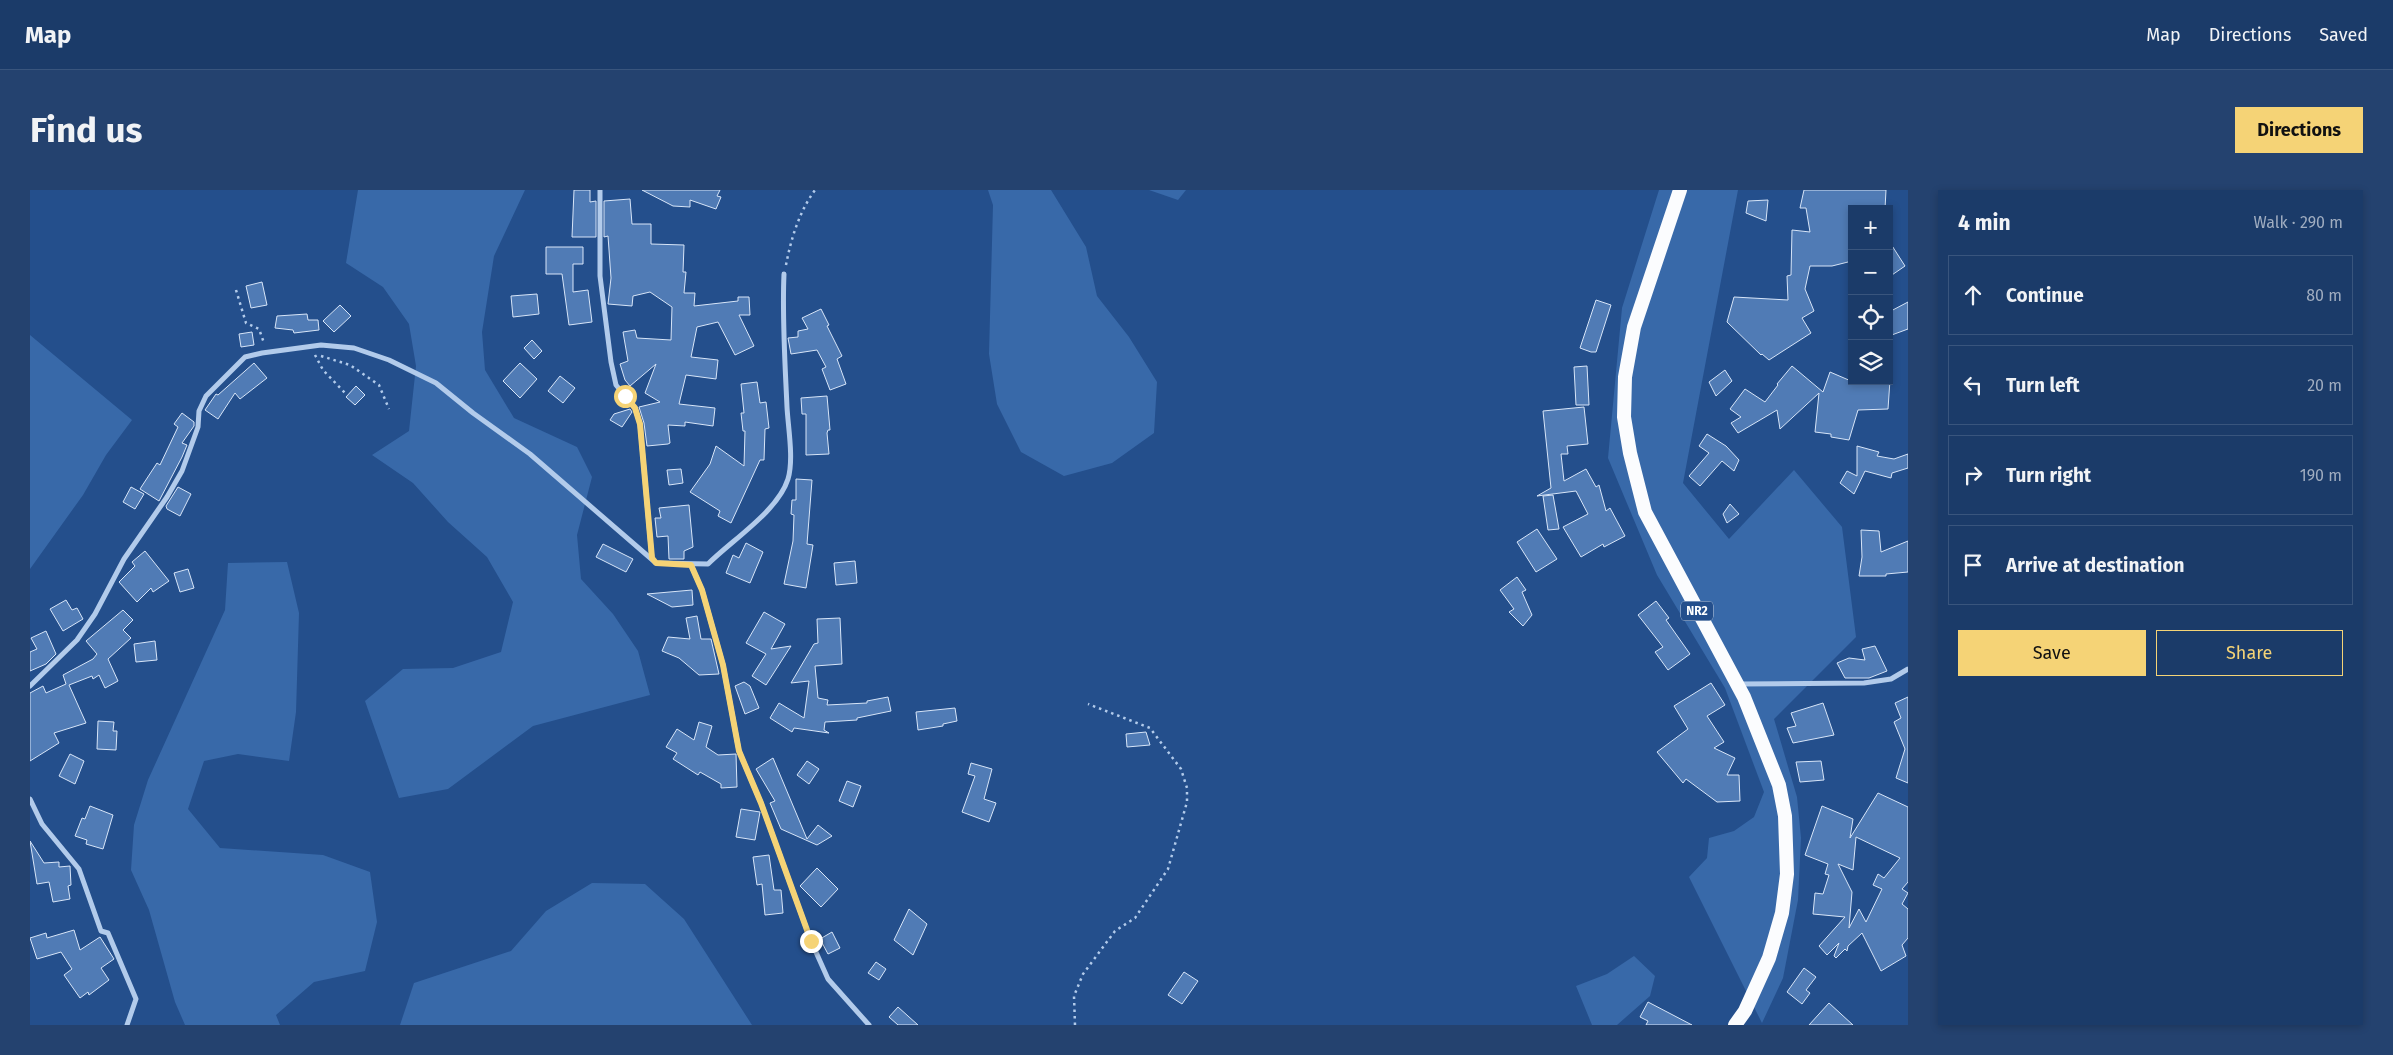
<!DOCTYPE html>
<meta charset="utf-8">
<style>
:root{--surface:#1b3b69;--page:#24426f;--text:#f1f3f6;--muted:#a0adc0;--line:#39557d;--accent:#f5d376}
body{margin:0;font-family:"Fira Sans",sans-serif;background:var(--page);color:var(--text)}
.controls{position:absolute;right:15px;top:15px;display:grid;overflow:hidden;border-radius:0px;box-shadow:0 2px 8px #0003}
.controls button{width:45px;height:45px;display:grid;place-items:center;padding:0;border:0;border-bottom:1px solid var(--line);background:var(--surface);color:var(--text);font:25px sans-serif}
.stop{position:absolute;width:15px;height:15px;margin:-11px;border:4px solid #f5d376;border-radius:50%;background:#fff}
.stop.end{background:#f5d376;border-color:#fff;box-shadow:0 1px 5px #0008}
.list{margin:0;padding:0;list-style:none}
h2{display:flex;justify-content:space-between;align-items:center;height:65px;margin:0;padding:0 20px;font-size:21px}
h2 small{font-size:16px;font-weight:400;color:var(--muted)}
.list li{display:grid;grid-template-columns:32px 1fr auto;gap:15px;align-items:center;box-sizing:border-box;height:80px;margin:0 10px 10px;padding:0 10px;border:1px solid var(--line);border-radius:0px}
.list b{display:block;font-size:19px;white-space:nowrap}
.list em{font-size:16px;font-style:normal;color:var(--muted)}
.actions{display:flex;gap:10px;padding:15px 20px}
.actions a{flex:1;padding:11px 0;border:1px solid var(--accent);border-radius:0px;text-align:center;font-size:18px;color:var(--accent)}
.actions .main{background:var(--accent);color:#111}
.icon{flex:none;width:28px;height:28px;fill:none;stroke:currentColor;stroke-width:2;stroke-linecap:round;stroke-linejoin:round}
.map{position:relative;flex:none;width:1878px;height:835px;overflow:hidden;border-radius:0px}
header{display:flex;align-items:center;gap:30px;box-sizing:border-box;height:70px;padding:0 25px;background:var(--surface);border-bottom:1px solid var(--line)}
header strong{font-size:24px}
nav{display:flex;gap:28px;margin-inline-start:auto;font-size:18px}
.intro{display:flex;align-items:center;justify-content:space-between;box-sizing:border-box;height:120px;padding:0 30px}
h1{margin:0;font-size:35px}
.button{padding:12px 22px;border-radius:0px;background:var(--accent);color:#111;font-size:18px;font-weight:700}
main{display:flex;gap:30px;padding:0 30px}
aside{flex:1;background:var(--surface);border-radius:0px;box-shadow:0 2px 8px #0003}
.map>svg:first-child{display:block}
.green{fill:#3869a9}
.building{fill:#507bb5;stroke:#d7e5f8;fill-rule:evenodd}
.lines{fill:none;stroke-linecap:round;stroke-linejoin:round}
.path{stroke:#b2cbeb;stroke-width:2.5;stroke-dasharray:2.5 4;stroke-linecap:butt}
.minor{stroke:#b2cbeb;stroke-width:5}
.trunk{stroke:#fbfcfe;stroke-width:14}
.route{stroke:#f5d376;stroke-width:6}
.labels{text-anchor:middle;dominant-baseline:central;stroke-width:5;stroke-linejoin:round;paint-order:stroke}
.shield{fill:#244f8c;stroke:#bdcadc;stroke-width:1}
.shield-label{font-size:12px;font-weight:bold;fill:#fff}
</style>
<header>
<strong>Map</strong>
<nav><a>Map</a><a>Directions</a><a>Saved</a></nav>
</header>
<div class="intro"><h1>Find us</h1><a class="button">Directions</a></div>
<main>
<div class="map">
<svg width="1878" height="835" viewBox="0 0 1878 835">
<rect width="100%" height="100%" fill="#244f8c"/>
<g class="green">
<polygon points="328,0 495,0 464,66 452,142 455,180 484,228 547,257 562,287 547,345 551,389 583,424 608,461 620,505 503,536 418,599 369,608 335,511 373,479 423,478 471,462 483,412 457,367 418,332 383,293 342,265 379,241 386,176 379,134 353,97 316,73"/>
<polygon points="958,0 1021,0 1056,57 1067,106 1099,147 1127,192 1124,243 1082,273 1034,286 991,262 967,214 959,164 963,15"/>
<polygon points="1119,0 1156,0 1148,10"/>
<polygon points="1629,0 1708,0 1653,293 1699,349 1764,280 1812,337 1826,447 1744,529 1767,607 1771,648 1768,710 1753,788 1732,833 1659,687 1677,668 1679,648 1704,641 1724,627 1734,602 1695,498 1627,385 1578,268 1592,118"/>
<polygon points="0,145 102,230 76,265 53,305 0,379"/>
<polygon points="257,372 269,423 266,522 259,571 208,564 174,571 158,619 190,658 293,665 340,682 347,732 335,781 284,792 246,825 250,835 155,835 145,812 119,720 101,680 104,635 118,590 195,420 198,373"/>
<polygon points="562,693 615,694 654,729 722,835 370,835 384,793 481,761 516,721"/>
<polygon points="1604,766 1625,786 1620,806 1587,835 1562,835 1546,796 1577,784"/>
</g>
<g class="building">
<polygon points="544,0 560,0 560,12 566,11 566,47 542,47"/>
<polygon points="612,0 690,0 687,6 691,7 686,19 660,10 660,17 643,16"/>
<polygon points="1774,0 1856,0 1855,19 1822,19 1822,71 1802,76 1780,76 1775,99 1784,121 1772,128 1781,143 1739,170 1732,164 1731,165 1697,132 1704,107 1758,110 1757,86 1761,85 1762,40 1780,42 1776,18 1770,18"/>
<polygon points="600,9 602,34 621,34 621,54 654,55 653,82 656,82 654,103 665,103 664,116 708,111 708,107 719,107 720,125 709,125 724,156 705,165 688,132 667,137 661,167 688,170 686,189 656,185 649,214 685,218 683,236 655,232 655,236 638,235 640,253 638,254 617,256 614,233 609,217 630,212 615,203 626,174 600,196 595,190 590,174 598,171 593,142 605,140 607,148 641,150 642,117 620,102 603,106 602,116 578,114 581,88 578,46 574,47 574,11"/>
<polygon points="1738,10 1736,31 1716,23 1718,11"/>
<polygon points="1859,51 1875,76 1859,87"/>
<polygon points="516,57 553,57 553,74 543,74 543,102 558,100 562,132 539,135 532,84 516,84"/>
<polygon points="232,92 237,115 221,118 216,96"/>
<polygon points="507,104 509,124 483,127 481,106"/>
<polygon points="1566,110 1581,115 1566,162 1561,162 1550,158"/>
<polygon points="1878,112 1878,139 1859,146 1859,122"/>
<polygon points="310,115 321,126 304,142 293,131"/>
<polygon points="791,119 799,135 797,136 812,166 807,169 816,194 800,200 792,179 796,177 787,160 761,164 758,148 768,147 768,141 778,139 772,128"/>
<polygon points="277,124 278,130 288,130 289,140 264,143 263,140 245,138 247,126"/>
<polygon points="222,142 224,155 211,157 209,144"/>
<polygon points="502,150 512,161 504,169 494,158"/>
<polygon points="224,173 237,188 210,209 205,203 188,229 175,220 186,204 188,205"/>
<polygon points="490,173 507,189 490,208 473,191"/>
<polygon points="1557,176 1559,215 1546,215 1544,177"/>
<polygon points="1762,176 1793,202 1800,182 1821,191 1835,191 1835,194 1860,190 1858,219 1828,220 1819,250 1801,247 1801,244 1785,242 1789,203 1750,239 1747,220 1708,243 1701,233 1711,227 1700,219 1715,199 1735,212 1748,195 1747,194"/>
<polygon points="1695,180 1702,191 1686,206 1679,192"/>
<polygon points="530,186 545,198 533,213 518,201"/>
<polygon points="727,192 730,213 736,212 739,238 735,239 734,270 730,270 701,333 688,326 690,321 660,302 680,274 686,256 714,276 715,241 713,241 711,223 714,223 711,194"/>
<polygon points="326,196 335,205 325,215 316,207"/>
<polygon points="797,206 800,240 798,240 797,243 799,264 776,265 776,224 772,224 771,208"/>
<polygon points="1554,217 1558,254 1537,256 1538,264 1531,264 1534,291 1556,279 1566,297 1569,295 1576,321 1580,318 1595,346 1574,357 1573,354 1551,367 1533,337 1558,324 1546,301 1507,306 1521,298 1513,221"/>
<polygon points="600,219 602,222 592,237 580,230 584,224"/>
<polygon points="152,223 164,232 164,236 152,253 157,255 152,267 129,311 110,299 127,273 130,275 148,237 144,234"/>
<polygon points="1677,244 1696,256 1709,270 1704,281 1692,271 1670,296 1659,286 1679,263 1669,256"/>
<polygon points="1827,256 1849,262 1847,266 1864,269 1878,264 1878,278 1862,283 1861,288 1835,281 1824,304 1810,293 1817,281 1827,286"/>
<polygon points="651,279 653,293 639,295 637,280"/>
<polygon points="766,289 782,290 777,354 783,355 776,398 754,394 763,351 764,325 761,324 762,310 766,310"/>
<polygon points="101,297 114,304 105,319 93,312"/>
<polygon points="148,297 161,304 150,326 137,319 136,316"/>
<polygon points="1523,305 1529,339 1518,340 1513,306"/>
<polygon points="1700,314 1709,324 1697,333 1693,324"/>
<polygon points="659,315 663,357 654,361 654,369 639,369 638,346 627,347 625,328 631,328 629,318"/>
<polygon points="1507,339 1527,369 1506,382 1487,352"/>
<polygon points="1831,340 1849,341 1851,362 1878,351 1878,382 1856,384 1856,386 1829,386 1832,367"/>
<polygon points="716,353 733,362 720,393 696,383 703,365 709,368"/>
<polygon points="573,354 603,369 596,382 566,367"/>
<polygon points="115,361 139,391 123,402 121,398 107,412 89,392 105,376 102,372"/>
<polygon points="825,371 827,393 806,395 804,373"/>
<polygon points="158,379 164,398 150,402 144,383"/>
<polygon points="1487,387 1496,400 1492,402 1502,425 1493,436 1479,422 1484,419 1470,400"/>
<polygon points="662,400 663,415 642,417 617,404"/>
<polygon points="36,410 42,420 47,418 53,429 33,441 20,419"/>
<polygon points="1626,411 1639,428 1636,430 1660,464 1638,480 1625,462 1633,457 1608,425"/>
<polygon points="93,420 103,430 93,440 101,448 78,469 88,491 75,498 69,485 63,489 62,486 39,495 56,533 24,543 29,553 0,571 0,503 13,496 16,503 36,494 33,485 63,469 67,464 56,451"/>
<polygon points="734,422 755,434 741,459 761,456 736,495 722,486 736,464 716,453"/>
<polygon points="667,426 671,449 681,449 689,484 669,485 649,468 632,461 638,447 660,449 656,428"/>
<polygon points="810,428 812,474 785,476 788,508 798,510 797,515 837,513 837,511 858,507 861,521 827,528 827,530 795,532 794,540 799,543 764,538 762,542 740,528 749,513 774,528 779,491 761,493 784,454 788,453 787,429"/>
<polygon points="16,441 26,464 16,474 0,481 0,462 7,459 1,448"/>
<polygon points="125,451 127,470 106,472 104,454"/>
<polygon points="1845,456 1857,481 1839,488 1815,488 1807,473 1819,468 1835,470 1832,459"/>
<polygon points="714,492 720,496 729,518 715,524 705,496"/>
<polygon points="1681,493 1695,515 1677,526 1694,552 1684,558 1705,568 1697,585 1709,585 1710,611 1687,612 1656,589 1653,593 1627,562 1658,539 1644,516"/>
<polygon points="1878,507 1878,593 1866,588 1875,559 1864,532 1871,528 1865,513"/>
<polygon points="1793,513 1804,545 1763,553 1757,538 1766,536 1761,523"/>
<polygon points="925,518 927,531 913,534 913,536 888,540 886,522"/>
<polygon points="68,531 84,532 83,541 87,541 86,560 67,559"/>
<polygon points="669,532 682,536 676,557 688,565 706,564 707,597 691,598 691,594 670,582 668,585 643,569 647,563 636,557 647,539 664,550"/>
<polygon points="1116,542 1120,555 1097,557 1096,544"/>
<polygon points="40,564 54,571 45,594 29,586"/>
<polygon points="743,568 777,649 788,635 802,646 787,655 751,639 740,613 745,611 726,579"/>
<polygon points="777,571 789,579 779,594 767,585"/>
<polygon points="1791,571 1794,590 1770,592 1766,572"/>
<polygon points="941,573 962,579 954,609 966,613 959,632 932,622 945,586 938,584"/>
<polygon points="817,591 831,596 823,617 809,611"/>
<path d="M1848 603 1878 617V692L1872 699 1878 703 1872 714 1878 719V748L1872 755 1876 766 1851 781 1832 743 1818 756 1817 761 1815 759 1806 768 1804 766 1809 753 1797 765 1789 756 1815 727 1783 724 1785 703 1793 704 1799 685 1795 684 1798 674 1775 665 1792 616 1823 629 1820 648ZM1826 647 1870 668 1854 688 1848 684 1843 695 1852 699 1836 732 1829 719 1819 738 1822 702 1808 674 1823 680Z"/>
<polygon points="60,616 83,625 73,659 56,654 57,650 45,646 52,628 55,629"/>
<polygon points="711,619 730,622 725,650 706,647"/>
<polygon points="0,651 14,673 29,672 29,677 40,676 41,695 38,696 40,709 23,712 19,692 7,694"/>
<polygon points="739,665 744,700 751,700 753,723 735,725 732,694 727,695 723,667"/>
<polygon points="787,678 808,699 791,717 770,696"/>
<polygon points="879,719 897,734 883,765 864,750"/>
<polygon points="44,740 50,760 70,747 84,769 71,778 79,790 59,805 58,802 50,808 34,785 42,779 31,762 7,769 0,748 16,743 17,748"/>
<polygon points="802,742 810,758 798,764 790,749"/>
<polygon points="846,772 856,779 849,790 838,783"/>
<polygon points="1774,778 1786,787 1776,800 1780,803 1772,814 1757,802"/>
<polygon points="1154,782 1168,791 1152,814 1138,805"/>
<polygon points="1618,812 1662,835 1616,835 1618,831 1610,827"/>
<polygon points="1799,813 1823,835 1779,835"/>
<polygon points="868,817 888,835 868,835 859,827"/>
</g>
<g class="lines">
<g class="path">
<path d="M756 75C761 49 769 22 785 0"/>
<polyline points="206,100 216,133 229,139 234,153"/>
<polyline points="285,165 293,180 315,203"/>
<polyline points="291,166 320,175 349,195 359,219"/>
<polyline points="1045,835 1044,806 1053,784 1085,741 1105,728 1138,679 1157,612 1157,598 1151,579 1120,538 1058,514"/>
</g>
<g class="minor">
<polyline points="570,0 570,86 581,172 586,195 605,218 610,234 622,369"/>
<polyline points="661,375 672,400 693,475 709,561 731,613 781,751 798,789 839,835"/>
<polyline points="1709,494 1834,493 1861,489 1878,479"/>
<path d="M0 496 47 450 65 424 94 369 137 307 152 281 168 237 169 221 176 206 215 167 232 163 291 155 324 158 359 170 406 193 443 223 500 264 626 373 678 374C702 350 748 321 758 289 764 269 758 237 757 217 755 172 752 128 754 84"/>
<polyline points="0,609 12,634 49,679 71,741 78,743 106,809 97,835"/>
</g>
<polyline class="trunk" points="1650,0 1604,137 1595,187 1594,227 1600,263 1615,322 1714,507 1749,595 1755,626 1757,684 1752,723 1739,768 1715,821 1705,835"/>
</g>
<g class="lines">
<polyline class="route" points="595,206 605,218 610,234 622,368 626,373 661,375 672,400 693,475 709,561 731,613 781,751"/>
</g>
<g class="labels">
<rect class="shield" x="1651" y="411.5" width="32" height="19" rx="4"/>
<g class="shield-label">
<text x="1667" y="421">NR2</text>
</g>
</g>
</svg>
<div class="controls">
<button>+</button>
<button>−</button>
<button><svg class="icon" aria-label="locate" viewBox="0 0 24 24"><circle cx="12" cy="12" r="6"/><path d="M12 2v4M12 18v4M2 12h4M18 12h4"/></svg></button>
<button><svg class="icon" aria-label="layers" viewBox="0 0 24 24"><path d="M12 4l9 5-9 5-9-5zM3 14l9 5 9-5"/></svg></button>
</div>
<div class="stop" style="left:595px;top:206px"></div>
<div class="stop end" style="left:781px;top:751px"></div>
</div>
<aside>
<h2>4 min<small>Walk · 290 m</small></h2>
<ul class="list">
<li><svg class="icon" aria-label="ahead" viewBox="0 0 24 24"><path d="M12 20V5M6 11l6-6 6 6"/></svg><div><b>Continue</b></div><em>80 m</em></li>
<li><svg class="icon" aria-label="left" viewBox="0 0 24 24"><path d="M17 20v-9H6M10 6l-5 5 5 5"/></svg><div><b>Turn left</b></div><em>20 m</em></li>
<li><svg class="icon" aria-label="right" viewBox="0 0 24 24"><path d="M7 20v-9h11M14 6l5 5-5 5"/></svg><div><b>Turn right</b></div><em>190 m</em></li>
<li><svg class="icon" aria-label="arrive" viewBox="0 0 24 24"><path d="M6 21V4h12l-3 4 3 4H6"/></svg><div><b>Arrive at destination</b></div></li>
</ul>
<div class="actions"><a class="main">Save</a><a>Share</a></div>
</aside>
</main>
